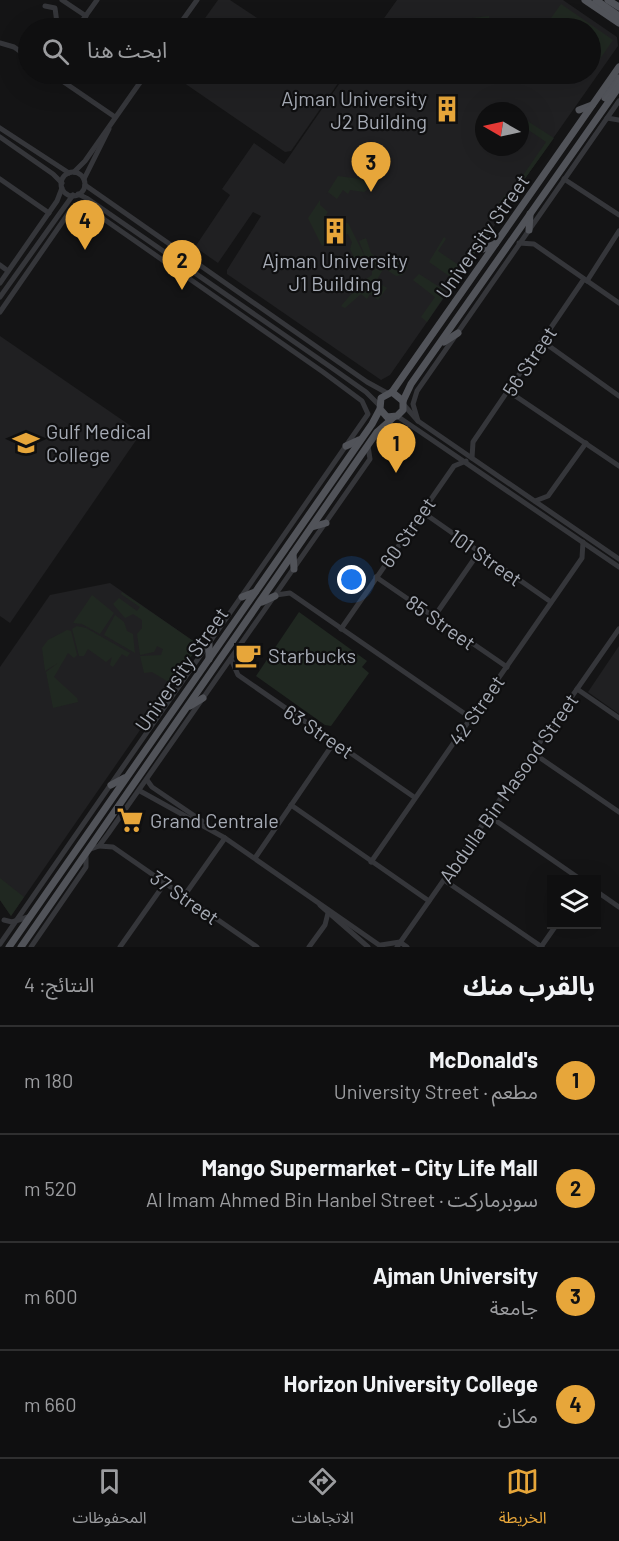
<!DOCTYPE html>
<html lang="ar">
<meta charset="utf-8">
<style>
:root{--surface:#0f0f10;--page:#181819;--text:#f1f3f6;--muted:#9b9c9f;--line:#2f2f30;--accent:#e7a63a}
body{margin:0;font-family:Barlow,"Noto Sans Arabic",sans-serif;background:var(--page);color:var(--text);direction:rtl}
.controls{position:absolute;right:18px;bottom:18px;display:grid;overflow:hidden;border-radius:0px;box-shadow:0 6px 24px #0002}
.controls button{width:54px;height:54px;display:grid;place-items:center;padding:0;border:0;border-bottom:2px solid var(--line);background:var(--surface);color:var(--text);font:30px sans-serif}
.compass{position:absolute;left:475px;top:102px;width:54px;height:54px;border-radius:50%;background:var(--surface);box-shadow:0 6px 24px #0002;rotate:279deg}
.you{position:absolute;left:352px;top:580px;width:21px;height:21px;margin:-15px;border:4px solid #fff;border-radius:50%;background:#1a73e8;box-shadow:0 0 0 9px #1a73e833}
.badge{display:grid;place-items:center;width:39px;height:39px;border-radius:50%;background:var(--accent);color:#111;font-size:20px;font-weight:700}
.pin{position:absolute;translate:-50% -50px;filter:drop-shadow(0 2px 3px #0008)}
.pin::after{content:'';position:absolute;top:32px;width:21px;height:18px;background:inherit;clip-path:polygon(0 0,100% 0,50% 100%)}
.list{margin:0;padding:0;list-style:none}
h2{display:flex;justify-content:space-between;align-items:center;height:78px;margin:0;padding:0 24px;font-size:26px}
h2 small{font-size:20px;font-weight:400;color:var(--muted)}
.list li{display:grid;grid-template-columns:39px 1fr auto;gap:18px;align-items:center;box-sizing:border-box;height:108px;padding:0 24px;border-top:2px solid var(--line)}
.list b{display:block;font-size:22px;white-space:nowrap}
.list p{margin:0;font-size:20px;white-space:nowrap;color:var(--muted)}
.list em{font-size:20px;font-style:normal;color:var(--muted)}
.icon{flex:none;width:33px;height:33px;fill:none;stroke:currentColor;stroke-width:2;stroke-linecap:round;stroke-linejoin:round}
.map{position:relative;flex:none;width:619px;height:947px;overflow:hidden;direction:ltr}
.search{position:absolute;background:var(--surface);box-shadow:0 6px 24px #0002;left:18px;right:18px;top:18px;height:66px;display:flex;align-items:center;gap:15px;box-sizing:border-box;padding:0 21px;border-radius:33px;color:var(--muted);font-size:22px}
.sheet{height:510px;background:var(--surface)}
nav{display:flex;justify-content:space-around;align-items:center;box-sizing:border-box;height:84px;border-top:2px solid var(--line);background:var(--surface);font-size:16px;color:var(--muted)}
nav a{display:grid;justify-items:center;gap:3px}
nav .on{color:var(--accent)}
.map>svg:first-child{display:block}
.built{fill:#202022;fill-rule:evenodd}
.green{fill:#202821}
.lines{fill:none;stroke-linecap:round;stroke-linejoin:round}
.minor{stroke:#35363a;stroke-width:5}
.major{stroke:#515359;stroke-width:7}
.labels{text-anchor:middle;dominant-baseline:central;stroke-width:4.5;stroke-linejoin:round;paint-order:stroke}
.poi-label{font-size:20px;fill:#a6abb5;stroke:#0f0f10;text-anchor:start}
.street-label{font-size:20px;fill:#a6abb5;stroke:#0f0f10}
</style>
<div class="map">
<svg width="619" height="947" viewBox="0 0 619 947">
<rect width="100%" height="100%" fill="#141415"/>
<g class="built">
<polygon points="218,0 230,0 272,28 198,28"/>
<path d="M397 0H563L617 37 618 46 509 201 506 199 502 205 493 218 497 222 390 375 381 380 227 274V270L261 216 253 212 218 263 195 247 230 195 222 189 254 143 284 164 346 74H590V28H377ZM484 111H520V147H484Z"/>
<polygon points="171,74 339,74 341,79 291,151 285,152"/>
<polygon points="0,336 141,433 10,623 0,616"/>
<polygon points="110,583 199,645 11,916 0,900 0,667 50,595"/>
<polygon points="619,646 619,714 588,692"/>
</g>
<g class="green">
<polygon points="561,4 613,40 591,72 590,28 544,28"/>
<polygon points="489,16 489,19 481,19 480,28 435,28 439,22"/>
<polygon points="526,120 554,138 509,201 506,199 502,205 499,203 505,195 508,197 546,142 524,127 520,132"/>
<polygon points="338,176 368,180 367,190 364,192 350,190 348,194 343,190 337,199 328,192 326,195"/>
<polygon points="320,200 320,205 328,212 323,220 327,224 326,227 332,239 322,246 308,218"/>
<polygon points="344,223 348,223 366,259 359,241 366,238 371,253 383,264 371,270 366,259 356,262 350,249 352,242 348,234 342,235 339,229"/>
<polygon points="486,229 490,231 457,278 452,278 429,262 444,237 446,239 438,251 460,266"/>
<polygon points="383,261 400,262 408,268 402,275 396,276 384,268 376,281 387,288 378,300 370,294 367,299 361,294 345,308 341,306 354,291 352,289 372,275 372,271 383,265 384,267"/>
<polygon points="419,274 444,290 442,292 445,295 427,322 421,317 435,297 413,280"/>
<polygon points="122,592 199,645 172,684 152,672 144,673 140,656 161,655 163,649 157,646 154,652 140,655 137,634 142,628 142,620 133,614 125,618 113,604 119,598 137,611 140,607 121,594"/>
<polygon points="92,595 114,613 100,634 82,624 73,623"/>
<polygon points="299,612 367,661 362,667 369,673 331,726 325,725 256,676"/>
<polygon points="115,615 124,622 127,631 133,634 135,653 104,635"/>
<polygon points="77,626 86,628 130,653 127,657 122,654 113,667 110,665 112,657 106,662 88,649 84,656 79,656 72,629"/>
<polygon points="67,630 71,631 77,655 74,658 68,653 54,677 77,698 78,702 53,708 46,672 58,663 45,671 42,648 48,640"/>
<polygon points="0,878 24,897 11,916 0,900"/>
</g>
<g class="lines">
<g class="minor">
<polyline points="62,0 86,16"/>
<polyline points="45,6 55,8 57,23"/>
<polyline points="47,25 57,23 64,28"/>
<polyline points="77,28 97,0"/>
<polyline points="177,28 197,0"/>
<polyline points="0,43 14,47 28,57"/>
<polyline points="52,74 115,117"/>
<polyline points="607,118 619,120"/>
<polyline points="0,128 69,173"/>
<polyline points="0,137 53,174 62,183"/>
<polyline points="74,172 85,161 146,74"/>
<circle cx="73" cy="184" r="12"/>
<polyline points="0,179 49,213"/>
<polyline points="84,179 109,129"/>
<polyline points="564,179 619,215"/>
<polyline points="85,185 367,382 387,393"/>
<polyline points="78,194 88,199 332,368 366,392 379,405"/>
<polyline points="519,243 534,244 619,303"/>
<polyline points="0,265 8,271"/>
<polyline points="587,281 619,231"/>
<polyline points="0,283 57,201 62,188"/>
<polyline points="0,297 73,195"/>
<polyline points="0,312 70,211 77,206 85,206 323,372 362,401 368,414 0,944"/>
<polyline points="542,341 619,396"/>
<polyline points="508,391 619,466"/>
<polyline points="404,405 418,421 619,559"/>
<polyline points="397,416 619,567"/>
<polyline points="418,421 413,404 417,391 619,101"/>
<polyline points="472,458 473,442 584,279"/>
<polyline points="535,501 548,496 586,443"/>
<polyline points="421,511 551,602"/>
<polyline points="376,577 507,667"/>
<polyline points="276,595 290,593 471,718"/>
<polyline points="434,617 479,552"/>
<polyline points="341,629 454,466 466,461"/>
<polyline points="231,659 238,675 414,797"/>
<polyline points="577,689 619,718"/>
<polyline points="533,753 619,812"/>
<polyline points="147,780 152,787 202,821"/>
<polyline points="140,791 225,838 382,947"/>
<polyline points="291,805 429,901"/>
<polyline points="489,816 580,879"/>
<polyline points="99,846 113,847 257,947"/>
<polyline points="88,850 99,846 108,834 370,459 368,446"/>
<polyline points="255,858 335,741"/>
<polyline points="371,862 582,558 583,542"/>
<polyline points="444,880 542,947"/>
<polyline points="596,891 619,907"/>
<polyline points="184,896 225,838"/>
<polyline points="320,905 368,947"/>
<polyline points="4,920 12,922 28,917"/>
<polyline points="381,945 400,942 407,947"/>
<polyline points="31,947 86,867 86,853"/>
<polyline points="120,947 165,883"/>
<polyline points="309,947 325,925 328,913"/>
<polyline points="397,947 619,629"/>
<polyline points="541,947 557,924"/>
</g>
<g class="major">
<polyline points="585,0 619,23"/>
<polyline points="596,0 619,16"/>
<polyline points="608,0 619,7"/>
<polyline points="605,98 619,78"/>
<polyline points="579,110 592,105"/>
<polyline points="529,230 530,214"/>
<polyline points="483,249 495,244"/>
<polyline points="444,342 458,333"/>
<polyline points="392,392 619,67"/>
<polyline points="403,401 411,384 619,87"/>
<polyline points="346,446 359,440"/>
<polyline points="312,527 326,523"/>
<polyline points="293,554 294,569"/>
<polyline points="242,597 255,592"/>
<polyline points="262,602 275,596"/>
<polyline points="209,644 209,659"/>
<polyline points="190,706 203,698"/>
<polyline points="111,785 124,778"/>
<polyline points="9,947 372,424 380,409 381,398 392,392 403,401 403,410 397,416 387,417 380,409"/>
<polyline points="21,947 377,432 394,417"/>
</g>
</g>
<defs>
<g id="building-bare" transform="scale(2.07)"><path d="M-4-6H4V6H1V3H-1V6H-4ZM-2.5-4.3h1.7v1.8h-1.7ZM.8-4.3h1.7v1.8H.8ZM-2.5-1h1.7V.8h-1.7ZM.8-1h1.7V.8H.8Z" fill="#e7a63a" stroke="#0f0f10" stroke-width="2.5" paint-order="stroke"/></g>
<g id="university-bare" transform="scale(2.07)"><path d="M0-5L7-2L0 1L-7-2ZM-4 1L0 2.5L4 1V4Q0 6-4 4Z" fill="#e7a63a" stroke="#0f0f10" stroke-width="2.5" paint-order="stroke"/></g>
<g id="cafe-bare" transform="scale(2.07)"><path d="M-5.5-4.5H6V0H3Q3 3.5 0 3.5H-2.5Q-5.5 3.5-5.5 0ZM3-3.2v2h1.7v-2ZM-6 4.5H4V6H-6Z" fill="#e7a63a" stroke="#0f0f10" stroke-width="2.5" paint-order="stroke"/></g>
<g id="supermarket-bare" transform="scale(2.07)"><path d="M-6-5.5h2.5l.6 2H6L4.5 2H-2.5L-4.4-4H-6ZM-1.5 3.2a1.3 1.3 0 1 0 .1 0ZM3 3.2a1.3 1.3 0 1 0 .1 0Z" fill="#e7a63a" stroke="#0f0f10" stroke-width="2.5" paint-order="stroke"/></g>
</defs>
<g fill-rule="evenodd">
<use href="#building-bare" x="447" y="109"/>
<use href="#building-bare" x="335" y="231"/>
<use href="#university-bare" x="26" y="443"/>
<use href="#cafe-bare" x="248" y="655"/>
<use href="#supermarket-bare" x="130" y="820"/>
</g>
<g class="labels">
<g class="poi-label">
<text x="427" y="98" text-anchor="end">Ajman University<tspan x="427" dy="23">J2 Building</tspan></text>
<text x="335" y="260" text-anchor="middle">Ajman University<tspan x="335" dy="23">J1 Building</tspan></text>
<text x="46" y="431">Gulf Medical<tspan x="46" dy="23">College</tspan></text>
<text x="268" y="655">Starbucks</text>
<text x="150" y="820">Grand Centrale</text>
</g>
<g class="street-label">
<text transform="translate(482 236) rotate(-55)">University Street</text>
<text transform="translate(529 361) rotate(-56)">56 Street</text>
<text transform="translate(407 532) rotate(-55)">60 Street</text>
<text transform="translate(486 557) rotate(35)">101 Street</text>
<text transform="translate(441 622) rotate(35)">85 Street</text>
<text transform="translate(181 669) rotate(-55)">University Street</text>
<text transform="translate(476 710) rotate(-55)">42 Street</text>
<text transform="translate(319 731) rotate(34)">63 Street</text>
<text transform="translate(508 788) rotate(-55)">Abdulla Bin Masood Street</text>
<text transform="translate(185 897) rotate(35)">37 Street</text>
</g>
</g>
</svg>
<div class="controls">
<button><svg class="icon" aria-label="layers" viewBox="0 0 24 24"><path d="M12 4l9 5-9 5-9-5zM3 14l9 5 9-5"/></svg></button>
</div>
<svg class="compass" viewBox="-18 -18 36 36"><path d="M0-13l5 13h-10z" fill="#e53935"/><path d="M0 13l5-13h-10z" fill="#9b9c9f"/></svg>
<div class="you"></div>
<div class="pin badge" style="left:396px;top:473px">1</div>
<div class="pin badge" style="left:182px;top:290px">2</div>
<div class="pin badge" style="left:371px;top:192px">3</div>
<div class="pin badge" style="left:85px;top:250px">4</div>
<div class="search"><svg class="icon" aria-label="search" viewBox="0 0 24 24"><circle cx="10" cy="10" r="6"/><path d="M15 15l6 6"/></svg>ابحث هنا</div>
</div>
<section class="sheet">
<h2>بالقرب منك<small>النتائج: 4</small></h2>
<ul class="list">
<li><span class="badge">1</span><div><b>McDonald's</b><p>مطعم · University Street</p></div><em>180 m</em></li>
<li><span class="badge">2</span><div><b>Mango Supermarket - City Life Mall</b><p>سوبرماركت · Al Imam Ahmed Bin Hanbel Street</p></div><em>520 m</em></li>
<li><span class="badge">3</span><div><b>Ajman University</b><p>جامعة</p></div><em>600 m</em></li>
<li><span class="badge">4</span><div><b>Horizon University College</b><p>مكان</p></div><em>660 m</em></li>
</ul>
</section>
<nav>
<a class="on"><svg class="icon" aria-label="map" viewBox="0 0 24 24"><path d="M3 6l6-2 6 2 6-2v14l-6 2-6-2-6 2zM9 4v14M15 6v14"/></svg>الخريطة</a>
<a><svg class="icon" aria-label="directions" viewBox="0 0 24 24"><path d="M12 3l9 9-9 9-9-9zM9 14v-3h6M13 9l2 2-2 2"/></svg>الاتجاهات</a>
<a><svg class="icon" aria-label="saved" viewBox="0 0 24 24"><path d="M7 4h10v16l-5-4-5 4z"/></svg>المحفوظات</a>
</nav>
